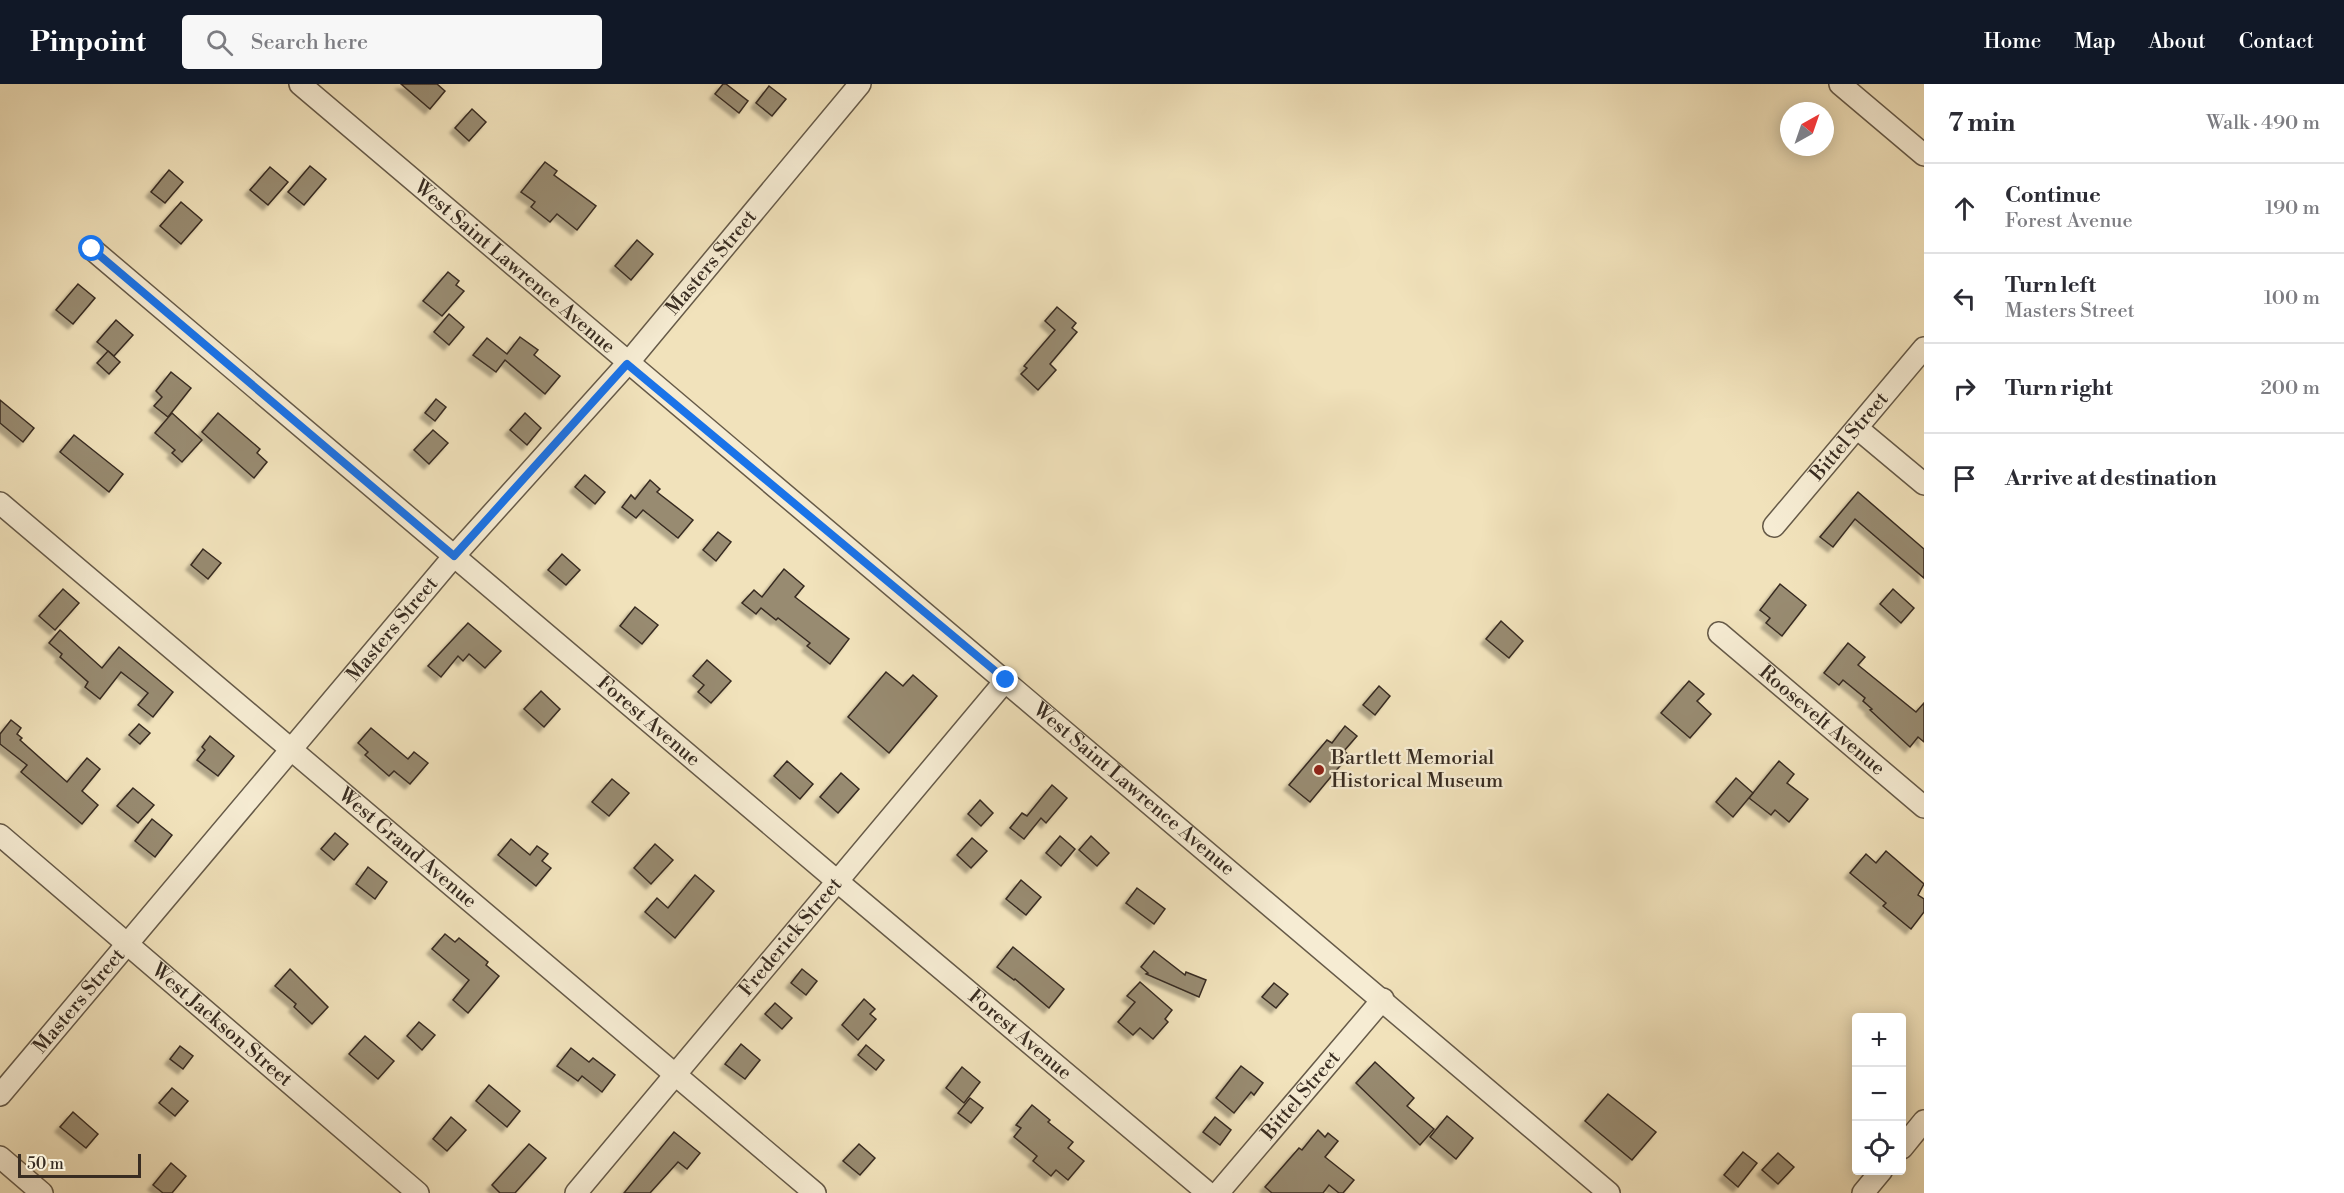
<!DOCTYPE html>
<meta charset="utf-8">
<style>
:root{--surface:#fff;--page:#f7f7f7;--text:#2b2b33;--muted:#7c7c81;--line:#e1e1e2;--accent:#111827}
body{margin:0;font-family:"Libre Bodoni",serif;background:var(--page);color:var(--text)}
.controls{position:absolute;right:18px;bottom:18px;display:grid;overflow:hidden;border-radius:6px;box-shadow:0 3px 15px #0003}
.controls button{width:54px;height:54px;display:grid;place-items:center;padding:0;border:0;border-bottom:2px solid var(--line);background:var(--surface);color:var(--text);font:30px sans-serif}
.compass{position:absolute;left:1780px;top:18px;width:54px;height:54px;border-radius:50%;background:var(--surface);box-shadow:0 3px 15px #0003;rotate:40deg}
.scale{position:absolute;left:18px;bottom:15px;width:123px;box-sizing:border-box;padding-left:6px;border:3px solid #382c21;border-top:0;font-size:16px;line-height:21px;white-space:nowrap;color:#382c21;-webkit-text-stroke:4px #f6ecd3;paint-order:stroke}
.stop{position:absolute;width:18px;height:18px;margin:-14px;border:4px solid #1a73e8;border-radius:50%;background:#fff}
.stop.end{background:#1a73e8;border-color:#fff;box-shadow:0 2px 6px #0008}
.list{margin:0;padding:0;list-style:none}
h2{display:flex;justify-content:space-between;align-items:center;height:78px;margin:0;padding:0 24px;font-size:26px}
h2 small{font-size:20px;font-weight:400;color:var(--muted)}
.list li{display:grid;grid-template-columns:39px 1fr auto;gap:18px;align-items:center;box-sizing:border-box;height:90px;padding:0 24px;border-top:2px solid var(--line)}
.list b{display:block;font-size:22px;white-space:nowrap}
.list p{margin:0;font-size:20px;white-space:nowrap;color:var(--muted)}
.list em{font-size:20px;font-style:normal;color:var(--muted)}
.icon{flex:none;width:33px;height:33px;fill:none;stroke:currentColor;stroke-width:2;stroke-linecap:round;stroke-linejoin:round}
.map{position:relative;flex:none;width:1924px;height:1109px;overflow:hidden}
header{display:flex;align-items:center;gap:36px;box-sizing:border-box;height:84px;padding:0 30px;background:var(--accent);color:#fff}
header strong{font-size:28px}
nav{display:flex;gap:33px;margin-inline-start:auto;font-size:21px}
.search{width:420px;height:54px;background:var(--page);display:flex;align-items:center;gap:15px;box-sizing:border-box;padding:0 21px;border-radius:6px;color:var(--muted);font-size:22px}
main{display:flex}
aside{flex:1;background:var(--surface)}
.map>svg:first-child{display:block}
.building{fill:#988b71;stroke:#382c21;stroke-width:1.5;filter:url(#shadow)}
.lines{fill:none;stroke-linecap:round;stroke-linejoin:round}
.minor-casing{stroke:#665a48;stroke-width:24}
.minor{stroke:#f6ecd3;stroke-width:21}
.route{stroke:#1a73e8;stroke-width:8}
.poi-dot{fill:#8f2418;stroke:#f6ecd3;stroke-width:2}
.labels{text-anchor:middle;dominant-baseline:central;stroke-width:4.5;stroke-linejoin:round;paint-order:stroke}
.street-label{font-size:20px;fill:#382c21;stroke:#f6ecd3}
.poi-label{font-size:20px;fill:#382c21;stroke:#f6ecd3;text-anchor:start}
</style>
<header>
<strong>Pinpoint</strong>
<div class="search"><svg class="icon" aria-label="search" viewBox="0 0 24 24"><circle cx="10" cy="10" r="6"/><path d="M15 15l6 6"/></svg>Search here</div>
<nav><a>Home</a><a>Map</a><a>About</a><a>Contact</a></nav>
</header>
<main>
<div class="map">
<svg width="1924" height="1109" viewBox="0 0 1924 1109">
<defs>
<filter id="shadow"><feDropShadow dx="-5" dy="5" stdDeviation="1.5" flood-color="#0004"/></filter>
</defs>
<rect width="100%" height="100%" fill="#f1e2bb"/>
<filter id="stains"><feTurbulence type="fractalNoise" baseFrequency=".00333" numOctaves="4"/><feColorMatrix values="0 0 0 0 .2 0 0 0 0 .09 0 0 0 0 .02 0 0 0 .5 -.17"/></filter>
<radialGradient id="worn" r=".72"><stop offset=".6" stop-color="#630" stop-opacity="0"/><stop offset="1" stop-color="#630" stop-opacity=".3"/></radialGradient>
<g class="building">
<polygon points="401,0 437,0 445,7 430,25"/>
<polygon points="723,0 726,0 748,17 739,29 715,10"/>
<polygon points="769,2 786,15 772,32 756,19"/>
<polygon points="472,25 486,38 469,57 455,44"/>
<polygon points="545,78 557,87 554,91 596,122 577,146 557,130 550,138 531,123 535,118 521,108"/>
<polygon points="310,82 326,95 304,121 288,108"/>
<polygon points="270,83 288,98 268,121 250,106"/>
<polygon points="169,86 183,98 165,119 151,108"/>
<polygon points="181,118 202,136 181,160 160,142"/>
<polygon points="637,156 653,170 631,196 615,182"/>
<polygon points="448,188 459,197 456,201 464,207 442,232 423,217"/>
<polygon points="78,200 95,214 73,240 56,226"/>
<polygon points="1057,223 1076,239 1072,244 1077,248 1050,280 1056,286 1038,306 1021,290 1027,284 1024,282 1055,246 1045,237"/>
<polygon points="449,230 464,243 449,261 434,248"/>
<polygon points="116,236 133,251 114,272 97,258"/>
<polygon points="520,253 538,266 534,271 560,292 545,310 505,276 496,288 473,271 487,254 507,270"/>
<polygon points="108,267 120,278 109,290 97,279"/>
<polygon points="171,288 191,304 168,333 154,322 162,313 156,307"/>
<polygon points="436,315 446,323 435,337 425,329"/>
<polygon points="0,316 34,344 23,358 0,339"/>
<polygon points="172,329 202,356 182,378 172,369 175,366 155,349"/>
<polygon points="218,329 260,365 257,369 267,378 254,394 202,348"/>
<polygon points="525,329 541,344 527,361 510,346"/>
<polygon points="433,346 448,359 429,380 414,366"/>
<polygon points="74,351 123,390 109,408 60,368"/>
<polygon points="585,391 605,408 595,420 575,403"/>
<polygon points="650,396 660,405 657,408 693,436 678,454 643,426 636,434 622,423 631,411 635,415"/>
<polygon points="1858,408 1924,465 1924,494 1855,435 1833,463 1820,453"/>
<polygon points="718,448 731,458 716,477 703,466"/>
<polygon points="203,465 221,479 208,495 191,481"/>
<polygon points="562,470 580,486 566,501 548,486"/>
<polygon points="784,485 804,502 795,513 849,555 830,580 807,562 810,559 778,534 776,536 761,524 756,530 742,519 754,506 762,513"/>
<polygon points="1780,500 1806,521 1782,552 1766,539 1770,534 1760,526"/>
<polygon points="63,505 79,519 55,546 39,532"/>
<polygon points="1893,505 1914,524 1901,539 1880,520"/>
<polygon points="635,523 658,541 642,560 620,542"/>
<polygon points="1501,537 1523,557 1509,574 1486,555"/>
<polygon points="468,539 501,567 485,584 469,570 463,577 458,572 441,593 428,582"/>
<polygon points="60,546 102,584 119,563 173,608 153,633 138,621 148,609 121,588 100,615 85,603 88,598 60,573 62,570 49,559"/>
<polygon points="1848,559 1865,573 1858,581 1916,628 1924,619 1924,658 1918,653 1910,663 1870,626 1872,625 1863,617 1865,614 1843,596 1839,601 1824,589"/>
<polygon points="707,576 731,597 711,619 698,608 704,601 693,592"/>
<polygon points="886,588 903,602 913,591 937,612 889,669 848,633"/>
<polygon points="1689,597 1704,610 1697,617 1711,630 1690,654 1661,629"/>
<polygon points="1379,602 1390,612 1375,631 1363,621"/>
<polygon points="541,607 560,625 544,643 524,625"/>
<polygon points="11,636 21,644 17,650 22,654 20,656 67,698 87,674 100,685 82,707 98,721 82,740 21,688 27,681 0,660 0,650"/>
<polygon points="139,640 150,649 140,660 129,651"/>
<polygon points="1345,642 1357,652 1344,667 1349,671 1310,718 1289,701 1327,656 1332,659"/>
<polygon points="371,644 408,675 414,668 428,679 410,700 394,687 389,692 365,671 368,668 358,659"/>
<polygon points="210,652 234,672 218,692 197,676 205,666 202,663"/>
<polygon points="787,677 813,700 800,715 774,692"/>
<polygon points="1779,677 1794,690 1787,699 1808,715 1789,738 1775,726 1771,731 1749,714"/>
<polygon points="841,689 859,705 838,729 820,713"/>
<polygon points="1736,694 1753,709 1733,733 1716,718"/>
<polygon points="612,695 629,709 609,732 592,718"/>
<polygon points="1052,701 1067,714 1046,739 1041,734 1024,755 1010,744 1022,729 1027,732"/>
<polygon points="133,704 154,721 138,739 117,722"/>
<polygon points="980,716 993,729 981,742 968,730"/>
<polygon points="152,735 172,751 155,773 135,757"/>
<polygon points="335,749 348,760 334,776 321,765"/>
<polygon points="1060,752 1075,765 1061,782 1046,769"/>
<polygon points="1091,752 1109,769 1097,782 1079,766"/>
<polygon points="972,754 987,767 971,784 957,771"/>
<polygon points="511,755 530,771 537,762 548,770 542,777 551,784 536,802 498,771"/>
<polygon points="655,760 673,776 651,800 634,784"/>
<polygon points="1886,767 1924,800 1918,811 1924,815 1924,828 1911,845 1883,822 1886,819 1850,789 1866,770 1876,779"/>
<polygon points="368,783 387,798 375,815 356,800"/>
<polygon points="695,791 714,807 675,854 645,828 657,814 668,824"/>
<polygon points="1021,796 1041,813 1026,831 1006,815"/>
<polygon points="1137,804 1165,825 1154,840 1126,819"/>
<polygon points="445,850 455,858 459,854 488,878 486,881 499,892 468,929 453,916 469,896 432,865"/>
<polygon points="1013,863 1064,905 1049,924 1015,895 1014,896 997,883"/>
<polygon points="1154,867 1185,891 1186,888 1206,896 1199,913 1146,890 1148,889 1141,883"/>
<polygon points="290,885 328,923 312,940 294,923 296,920 275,902"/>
<polygon points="802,885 817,897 806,911 791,899"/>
<polygon points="1140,898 1172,926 1165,935 1168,938 1153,955 1140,944 1133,951 1118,938 1135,918 1127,912"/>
<polygon points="1274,899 1288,910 1276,924 1262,913"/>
<polygon points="864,915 875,925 870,930 876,935 858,956 842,941"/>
<polygon points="775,919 792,934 782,945 765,930"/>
<polygon points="419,938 435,951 422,966 407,952"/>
<polygon points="365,952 394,977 378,995 349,970"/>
<polygon points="741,960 760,976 745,995 725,980"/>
<polygon points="866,961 884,976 876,986 858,971"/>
<polygon points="180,962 193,972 183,985 170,975"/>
<polygon points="571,964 589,978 593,974 615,991 602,1008 582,992 578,997 557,982"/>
<polygon points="1375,978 1414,1014 1407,1022 1434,1045 1420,1061 1356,999"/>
<polygon points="1241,982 1263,999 1254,1011 1251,1008 1234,1029 1216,1014"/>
<polygon points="962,983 980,998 964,1019 946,1004"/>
<polygon points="489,1001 520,1027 507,1043 476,1017"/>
<polygon points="172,1004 188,1017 175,1032 159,1019"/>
<polygon points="1608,1010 1656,1048 1632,1076 1585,1037"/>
<polygon points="970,1014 983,1024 971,1039 958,1029"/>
<polygon points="1032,1021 1050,1036 1048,1038 1073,1058 1068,1064 1084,1077 1068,1096 1056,1086 1051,1092 1033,1077 1037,1072 1014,1053 1021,1044 1016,1041"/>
<polygon points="73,1028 98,1050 86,1064 60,1043"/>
<polygon points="1447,1032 1473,1054 1456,1075 1430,1053"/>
<polygon points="451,1033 466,1046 447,1067 433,1055"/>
<polygon points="1215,1033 1231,1046 1220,1061 1203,1048"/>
<polygon points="1318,1046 1325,1053 1328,1049 1338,1057 1325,1073 1354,1096 1343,1109 1339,1109 1329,1101 1323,1109 1272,1109 1265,1103 1299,1064 1302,1066"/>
<polygon points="674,1048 700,1069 687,1085 678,1078 650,1109 624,1109"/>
<polygon points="529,1060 546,1074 515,1109 500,1109 492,1101"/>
<polygon points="859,1060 875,1074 860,1091 843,1077"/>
<polygon points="1743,1068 1757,1079 1738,1103 1724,1091"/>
<polygon points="1778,1069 1794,1083 1778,1100 1762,1086"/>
<polygon points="171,1079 186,1092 172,1109 163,1109 153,1101"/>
</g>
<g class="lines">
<g class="minor-casing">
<g id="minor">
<path id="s1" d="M300 0C734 372 1175 736 1609 1109"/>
<polyline points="1840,0 1924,71"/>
<path id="s2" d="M92 165 837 797 1208 1109"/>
<polyline points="1857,344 1924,400"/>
<path id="s3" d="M0 419 815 1109"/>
<path id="s4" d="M1774 442 1924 264"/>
<path id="s5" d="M1719 549 1924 723"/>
<path id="s6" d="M0 751 418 1109"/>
<path id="s7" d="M0 1011 454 472 627 280 860 0"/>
<polyline points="1902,1064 1924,1037"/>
<polyline points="0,1073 42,1109"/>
<path id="s8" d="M576 1109 1006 596"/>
<path id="s9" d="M1218 1109 1383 915"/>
<polyline points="1863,1109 1882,1086"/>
</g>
</g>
<use href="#minor" class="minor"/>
</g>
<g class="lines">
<polyline class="route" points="92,165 454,472 627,280 1006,596"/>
</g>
<circle class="poi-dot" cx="1319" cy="686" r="6"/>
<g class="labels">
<g class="street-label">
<text stroke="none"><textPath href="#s7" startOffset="1095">Masters Street</textPath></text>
<text stroke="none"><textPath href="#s1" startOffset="282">West Saint Lawrence Avenue</textPath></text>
<text stroke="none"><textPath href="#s4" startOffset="117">Bittel Street</textPath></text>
<text stroke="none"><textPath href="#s7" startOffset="609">Masters Street</textPath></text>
<text stroke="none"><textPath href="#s5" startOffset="135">Roosevelt Avenue</textPath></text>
<text stroke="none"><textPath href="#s2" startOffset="730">Forest Avenue</textPath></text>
<text stroke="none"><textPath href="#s1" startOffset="1092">West Saint Lawrence Avenue</textPath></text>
<text stroke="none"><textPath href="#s3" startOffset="534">West Grand Avenue</textPath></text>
<text stroke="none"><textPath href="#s8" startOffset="334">Frederick Street</textPath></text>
<text stroke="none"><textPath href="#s7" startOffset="123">Masters Street</textPath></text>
<text stroke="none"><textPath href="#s6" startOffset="292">West Jackson Street</textPath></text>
<text stroke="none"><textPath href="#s2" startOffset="1216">Forest Avenue</textPath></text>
<text stroke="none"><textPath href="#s9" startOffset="128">Bittel Street</textPath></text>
</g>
<g class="poi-label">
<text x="1331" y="674">Bartlett Memorial<tspan x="1331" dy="23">Historical Museum</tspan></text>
</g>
</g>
<rect width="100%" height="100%" filter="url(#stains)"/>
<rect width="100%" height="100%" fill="url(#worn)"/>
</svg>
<div class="controls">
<button>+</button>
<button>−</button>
<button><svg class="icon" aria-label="locate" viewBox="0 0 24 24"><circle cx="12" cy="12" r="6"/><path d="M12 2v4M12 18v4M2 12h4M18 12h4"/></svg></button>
</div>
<svg class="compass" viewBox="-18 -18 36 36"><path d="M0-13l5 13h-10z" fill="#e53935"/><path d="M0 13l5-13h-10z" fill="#7c7c81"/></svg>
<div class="scale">50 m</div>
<div class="stop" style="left:92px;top:165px"></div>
<div class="stop end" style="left:1006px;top:596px"></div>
</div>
<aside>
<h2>7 min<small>Walk · 490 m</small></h2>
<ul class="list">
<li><svg class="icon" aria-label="ahead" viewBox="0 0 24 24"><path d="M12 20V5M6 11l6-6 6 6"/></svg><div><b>Continue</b><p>Forest Avenue</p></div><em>190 m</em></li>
<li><svg class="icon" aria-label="left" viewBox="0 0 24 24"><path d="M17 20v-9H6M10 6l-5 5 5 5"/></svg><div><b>Turn left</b><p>Masters Street</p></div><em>100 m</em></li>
<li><svg class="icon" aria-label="right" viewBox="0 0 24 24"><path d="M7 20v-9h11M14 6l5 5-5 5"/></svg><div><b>Turn right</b></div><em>200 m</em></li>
<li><svg class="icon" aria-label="arrive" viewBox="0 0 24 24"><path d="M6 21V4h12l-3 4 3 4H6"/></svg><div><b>Arrive at destination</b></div></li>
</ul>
</aside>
</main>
